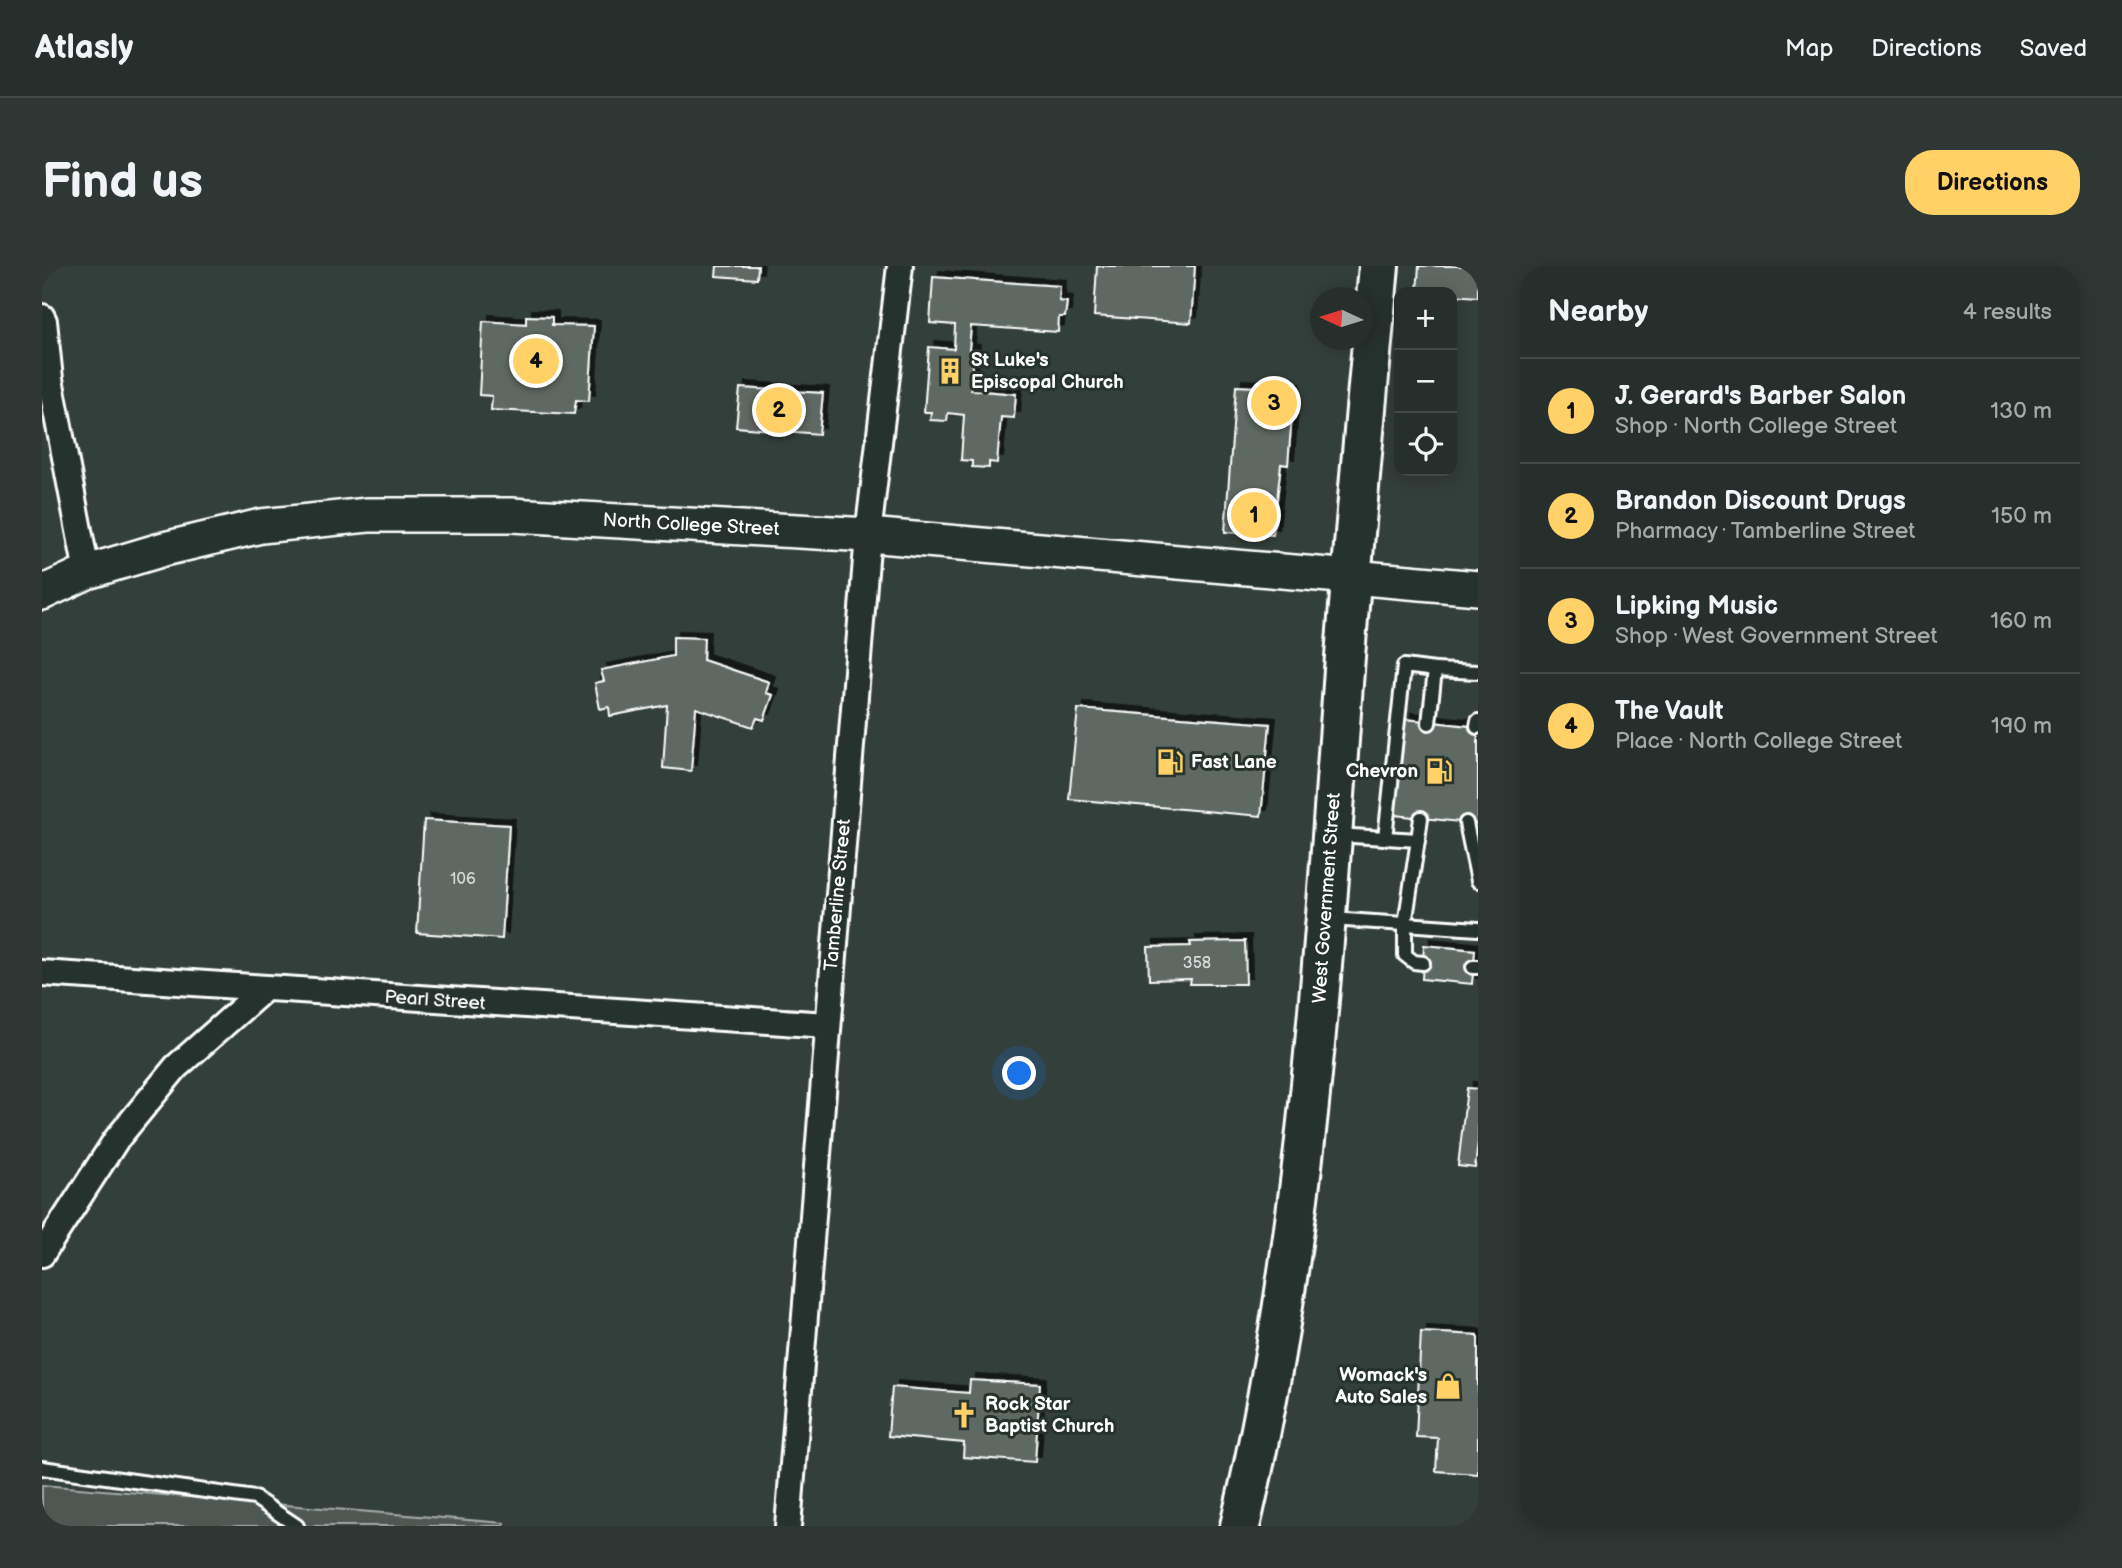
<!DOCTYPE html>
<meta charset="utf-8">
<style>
:root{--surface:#262f2c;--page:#2e3734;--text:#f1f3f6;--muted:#a4a9a9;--line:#424a48;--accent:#ffd166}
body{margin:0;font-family:"Balsamiq Sans",sans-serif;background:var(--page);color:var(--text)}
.controls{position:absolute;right:21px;top:21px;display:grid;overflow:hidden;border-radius:14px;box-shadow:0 4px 18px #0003}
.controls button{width:63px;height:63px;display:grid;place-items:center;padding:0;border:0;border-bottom:2px solid var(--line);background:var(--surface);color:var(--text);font:35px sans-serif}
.compass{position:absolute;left:1268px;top:21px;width:63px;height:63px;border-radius:50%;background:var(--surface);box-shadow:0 4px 18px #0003;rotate:274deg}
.you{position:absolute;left:978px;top:808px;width:24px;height:24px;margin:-18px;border:5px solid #fff;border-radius:50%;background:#1a73e8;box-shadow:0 0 0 10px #1a73e833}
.badge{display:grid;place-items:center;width:46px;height:46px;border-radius:50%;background:var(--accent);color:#111;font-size:23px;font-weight:700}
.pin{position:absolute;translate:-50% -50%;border:4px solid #fff;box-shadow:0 2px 7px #0006}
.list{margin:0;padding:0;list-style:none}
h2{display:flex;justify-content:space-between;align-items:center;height:91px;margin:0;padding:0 28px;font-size:30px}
h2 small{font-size:23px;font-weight:400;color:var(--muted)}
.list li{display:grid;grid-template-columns:46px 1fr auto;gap:21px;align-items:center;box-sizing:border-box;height:105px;padding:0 28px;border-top:2px solid var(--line)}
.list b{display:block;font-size:26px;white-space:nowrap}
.list p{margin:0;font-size:23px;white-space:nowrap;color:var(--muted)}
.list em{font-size:23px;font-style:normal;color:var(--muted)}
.icon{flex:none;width:38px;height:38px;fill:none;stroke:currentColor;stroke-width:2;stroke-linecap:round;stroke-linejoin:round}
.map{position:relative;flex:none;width:1436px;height:1260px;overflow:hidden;border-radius:28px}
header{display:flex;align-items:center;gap:42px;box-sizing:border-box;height:98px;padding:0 35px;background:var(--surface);border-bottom:2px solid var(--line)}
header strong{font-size:33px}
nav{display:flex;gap:38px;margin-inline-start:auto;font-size:24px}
.intro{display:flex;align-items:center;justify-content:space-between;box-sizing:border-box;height:168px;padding:0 42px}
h1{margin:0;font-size:49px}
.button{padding:18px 32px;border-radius:28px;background:var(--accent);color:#111;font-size:24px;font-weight:700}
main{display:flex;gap:42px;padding:0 42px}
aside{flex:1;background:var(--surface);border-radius:28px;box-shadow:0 4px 18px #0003}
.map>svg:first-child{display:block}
.green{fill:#4d5853;stroke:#a6aca9;stroke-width:2}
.building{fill:#5f6964;stroke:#fff;stroke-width:2;filter:url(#shadow)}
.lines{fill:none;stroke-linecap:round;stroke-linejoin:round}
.lane-casing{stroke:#fff;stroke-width:18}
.street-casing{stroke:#fff;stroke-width:30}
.secondary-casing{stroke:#fff;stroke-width:38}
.primary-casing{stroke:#fff;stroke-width:44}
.lane{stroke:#26332d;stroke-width:12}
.street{stroke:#26332d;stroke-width:24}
.secondary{stroke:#26332d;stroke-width:33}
.primary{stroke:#26332d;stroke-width:38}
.labels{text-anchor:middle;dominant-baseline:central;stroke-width:6;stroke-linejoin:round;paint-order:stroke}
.number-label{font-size:16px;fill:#d7dad8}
.poi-label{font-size:19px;font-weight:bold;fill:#fff;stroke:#26332d;text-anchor:start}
.street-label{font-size:19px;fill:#fff;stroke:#26332d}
</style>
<header>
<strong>Atlasly</strong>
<nav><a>Map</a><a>Directions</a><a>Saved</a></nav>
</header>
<div class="intro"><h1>Find us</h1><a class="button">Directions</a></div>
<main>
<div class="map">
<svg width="1436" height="1260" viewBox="0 0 1436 1260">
<defs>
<filter id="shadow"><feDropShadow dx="6" dy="-6" stdDeviation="0" flood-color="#0009"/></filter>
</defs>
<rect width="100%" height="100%" fill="#333f3a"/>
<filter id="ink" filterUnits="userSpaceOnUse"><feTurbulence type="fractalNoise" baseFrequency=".0143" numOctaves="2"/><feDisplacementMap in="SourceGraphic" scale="14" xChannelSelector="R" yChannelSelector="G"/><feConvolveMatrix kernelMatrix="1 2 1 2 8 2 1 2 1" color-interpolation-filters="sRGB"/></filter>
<g filter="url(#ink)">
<polygon class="green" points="0,1219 462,1257 462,1260 0,1260"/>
<g class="building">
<polygon points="675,0 716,0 715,13 674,10"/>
<polygon points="1055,0 1153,0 1149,57 1052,50"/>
<polygon points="1377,0 1436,0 1436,31 1410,29 1410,26 1375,26"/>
<polygon points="891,11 1018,20 1017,35 1025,36 1023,51 1017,51 1016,66 929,60 927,84 932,85 929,124 974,128 972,152 959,151 955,197 947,196 947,202 930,201 930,195 919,194 922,149 906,147 905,155 888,154 889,146 882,146 887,81 912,83 913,59 888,57"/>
<polygon points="484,50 510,51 510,59 552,60 547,135 534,134 532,148 449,144 450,130 437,129 441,55 484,58"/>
<polygon points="1194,120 1252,123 1246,199 1239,198 1231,269 1183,266"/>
<polygon points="698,122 781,127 777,168 694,161"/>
<polygon points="631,371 662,372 661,394 727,416 724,427 731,429 722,454 715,452 711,461 654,442 649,505 621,502 625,439 568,450 567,441 558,443 553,417 562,415 559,404 631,390"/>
<polygon points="1036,443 1228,458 1219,550 1027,533"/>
<polygon points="1363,453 1436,461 1436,558 1353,549"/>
<polygon points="382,554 467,559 460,673 375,667"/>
<polygon points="1203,675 1204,718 1148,718 1149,713 1107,714 1106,681 1149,680 1148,676"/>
<polygon points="1382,679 1433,684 1430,718 1380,713"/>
<polygon points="1425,822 1436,823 1436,876 1433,902 1416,900"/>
<polygon points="1379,1066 1436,1069 1436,1208 1394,1205 1396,1172 1374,1171"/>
<polygon points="928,1114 998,1118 993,1196 921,1191 922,1177 846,1170 850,1121 927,1127"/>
</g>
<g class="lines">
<g class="lane-casing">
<g id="lane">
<polyline points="1387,457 1393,404 1436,406"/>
<polyline points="1435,461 1436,455"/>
<polyline points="1424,557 1436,615"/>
<polyline points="1294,569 1376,574 1379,552"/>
<polyline points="1343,572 1362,400 1393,404"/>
<polyline points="1376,574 1363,658 1363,689 1372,696 1381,697"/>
<polyline points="1289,653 1436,663"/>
<polyline points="1431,701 1436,701"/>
<polyline points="0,1202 213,1232 255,1260"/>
</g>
</g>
<g class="street-casing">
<g id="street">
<polyline points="0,51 2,55 8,113 45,306"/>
<polyline points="0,707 786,759"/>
<polyline points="0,988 74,874 134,801 222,723"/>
<polyline points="746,1260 826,269 858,0"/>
</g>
</g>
<g class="secondary-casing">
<polyline id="secondary" points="0,327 45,306 122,283 219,260 326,249 470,249 826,269 1436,322"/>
</g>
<g class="primary-casing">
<path id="primary" d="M1198 1260C1263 988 1280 710 1300 432 1310 288 1324 144 1337 0"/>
</g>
<use href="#lane" class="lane"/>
<use href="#street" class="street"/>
<use href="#secondary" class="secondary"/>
<use href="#primary" class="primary"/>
</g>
</g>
<defs>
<g id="building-bare" transform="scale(2.1)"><path d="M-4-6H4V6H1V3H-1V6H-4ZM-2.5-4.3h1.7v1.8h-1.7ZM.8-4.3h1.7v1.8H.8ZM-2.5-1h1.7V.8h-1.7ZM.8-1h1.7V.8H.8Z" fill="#ffd166" stroke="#26332d" stroke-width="2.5" paint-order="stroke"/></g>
<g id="fuel-bare" transform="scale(2.1)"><path d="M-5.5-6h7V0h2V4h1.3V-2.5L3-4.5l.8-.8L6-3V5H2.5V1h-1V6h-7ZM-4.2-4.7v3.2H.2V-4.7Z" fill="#ffd166" stroke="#26332d" stroke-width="2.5" paint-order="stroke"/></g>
<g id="shop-bare" transform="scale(2.1)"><path d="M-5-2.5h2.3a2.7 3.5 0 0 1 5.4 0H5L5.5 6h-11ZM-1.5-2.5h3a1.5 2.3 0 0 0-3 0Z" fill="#ffd166" stroke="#26332d" stroke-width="2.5" paint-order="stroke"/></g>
<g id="church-bare" transform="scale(2.1)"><path d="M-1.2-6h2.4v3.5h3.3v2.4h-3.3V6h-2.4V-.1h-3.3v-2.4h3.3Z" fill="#ffd166" stroke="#26332d" stroke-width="2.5" paint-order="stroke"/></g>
</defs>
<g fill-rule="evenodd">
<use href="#building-bare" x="908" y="105"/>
<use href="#fuel-bare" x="1128" y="496"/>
<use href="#fuel-bare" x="1397" y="505"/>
<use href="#shop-bare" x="1406" y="1120"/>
<use href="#church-bare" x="922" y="1149"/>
</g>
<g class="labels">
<g class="number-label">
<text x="421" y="613">106</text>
<text x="1155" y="697">358</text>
</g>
<g class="poi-label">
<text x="929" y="94">St Luke's<tspan x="929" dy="22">Episcopal Church</tspan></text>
<text x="1149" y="496">Fast Lane</text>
<text x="1376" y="505" text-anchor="end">Chevron</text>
<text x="1385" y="1109" text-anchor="end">Womack's<tspan x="1385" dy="22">Auto Sales</tspan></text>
<text x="943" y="1138">Rock Star<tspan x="943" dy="22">Baptist Church</tspan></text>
</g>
<g class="street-label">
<text transform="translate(649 259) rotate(3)">North College Street</text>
<text transform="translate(796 629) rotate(-85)">Tamberline Street</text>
<text transform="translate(1285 632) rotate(-86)">West Government Street</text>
<text transform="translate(393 734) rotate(4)">Pearl Street</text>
</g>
</g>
</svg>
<div class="controls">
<button>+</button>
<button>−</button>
<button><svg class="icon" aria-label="locate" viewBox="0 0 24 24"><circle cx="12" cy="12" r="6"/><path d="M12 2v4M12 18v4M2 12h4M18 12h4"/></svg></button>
</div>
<svg class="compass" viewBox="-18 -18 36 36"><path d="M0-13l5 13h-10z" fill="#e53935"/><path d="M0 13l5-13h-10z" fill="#a4a9a9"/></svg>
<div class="you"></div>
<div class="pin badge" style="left:1212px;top:249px">1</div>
<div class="pin badge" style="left:737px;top:144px">2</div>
<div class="pin badge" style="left:1232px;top:137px">3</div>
<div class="pin badge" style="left:494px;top:95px">4</div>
</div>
<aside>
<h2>Nearby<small>4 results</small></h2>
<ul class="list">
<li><span class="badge">1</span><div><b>J. Gerard's Barber Salon</b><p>Shop · North College Street</p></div><em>130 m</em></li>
<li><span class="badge">2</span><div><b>Brandon Discount Drugs</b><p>Pharmacy · Tamberline Street</p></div><em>150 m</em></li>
<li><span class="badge">3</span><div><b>Lipking Music</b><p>Shop · West Government Street</p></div><em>160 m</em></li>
<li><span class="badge">4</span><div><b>The Vault</b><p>Place · North College Street</p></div><em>190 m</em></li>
</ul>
</aside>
</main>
